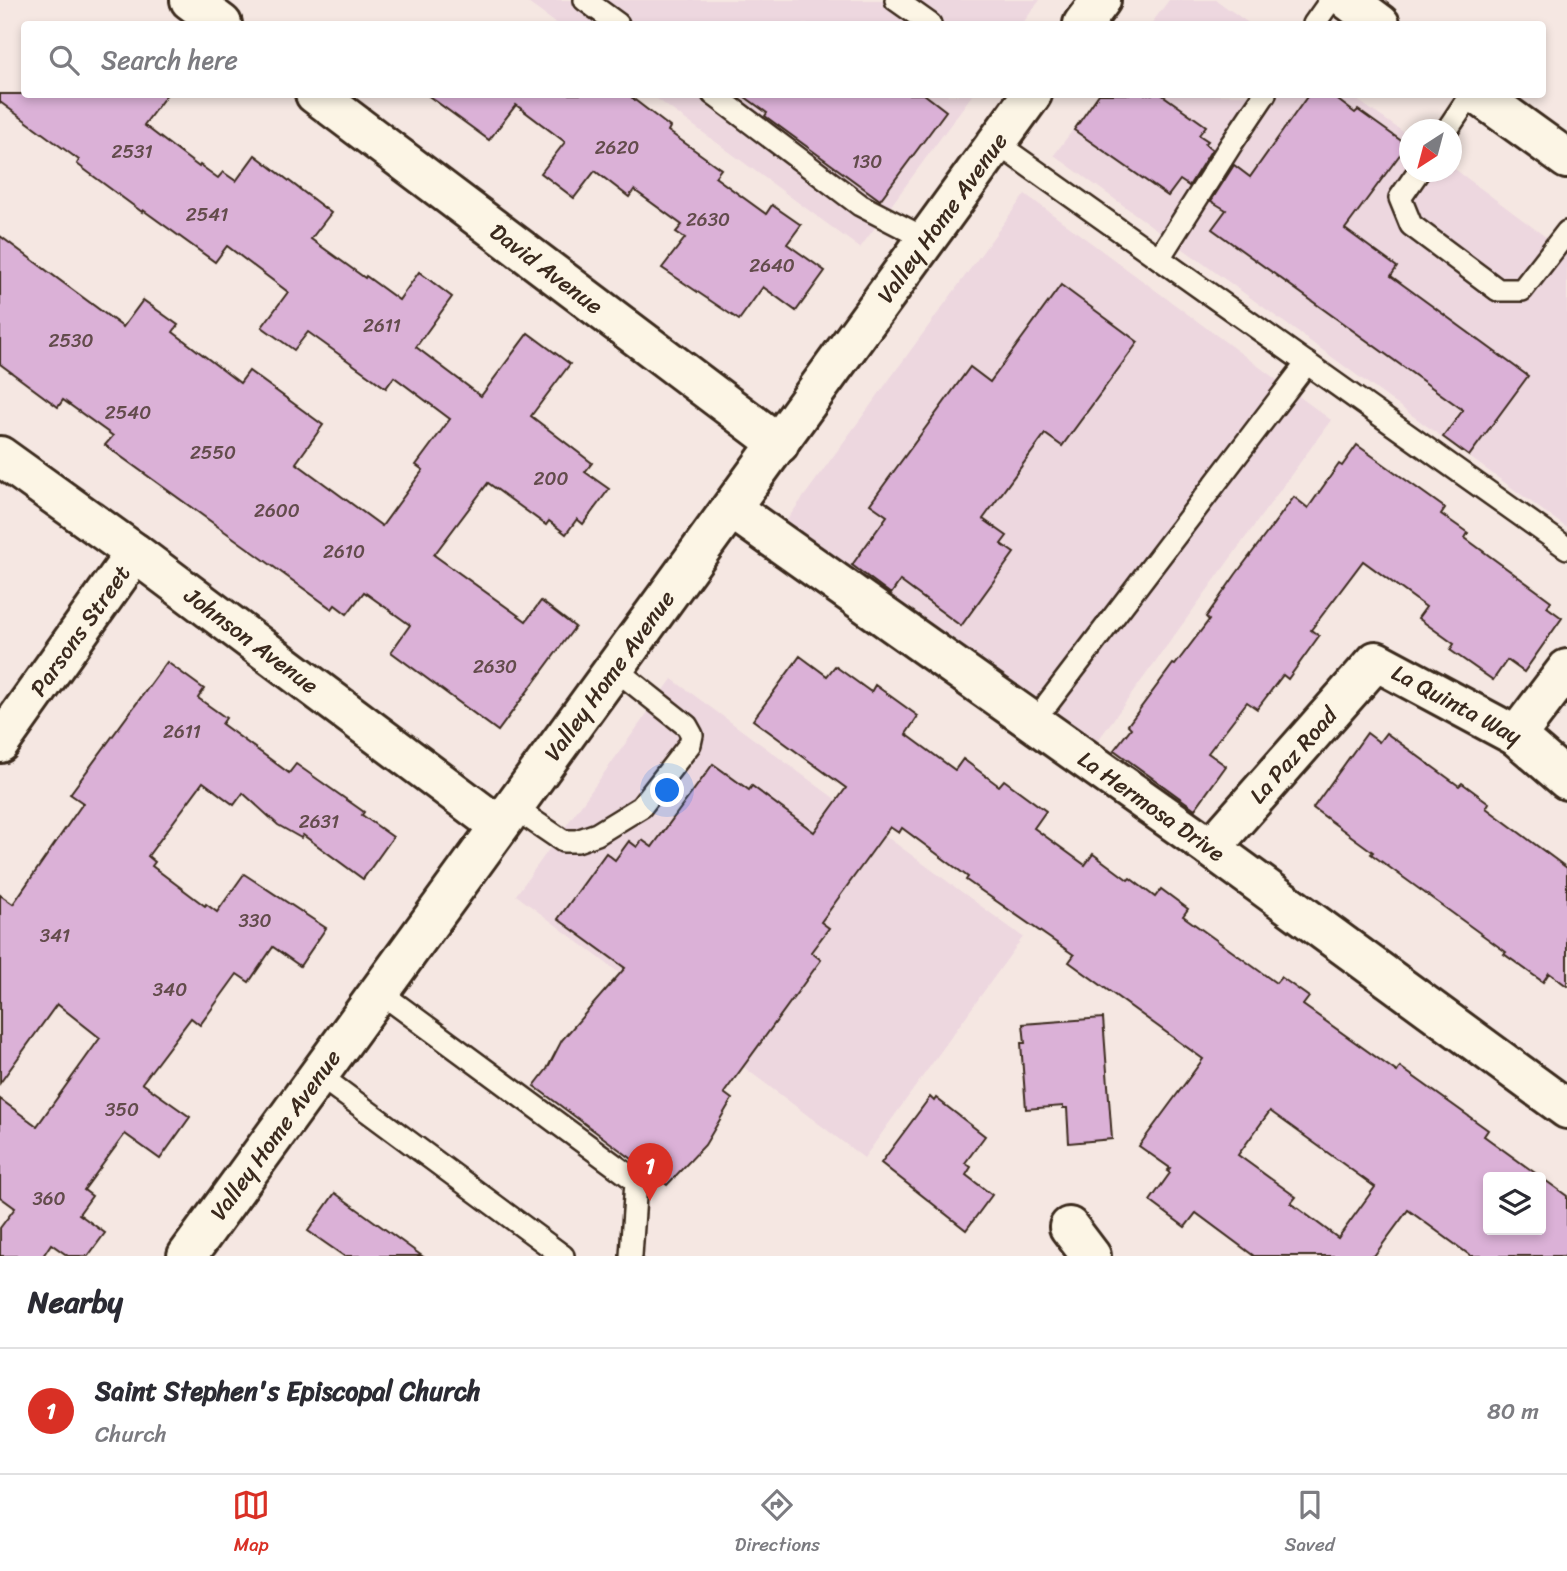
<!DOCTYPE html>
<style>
:root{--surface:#fff;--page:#f7f7f7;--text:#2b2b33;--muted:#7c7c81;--line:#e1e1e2;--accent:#d93025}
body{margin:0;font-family:Sriracha,sans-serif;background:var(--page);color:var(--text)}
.controls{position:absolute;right:21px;bottom:21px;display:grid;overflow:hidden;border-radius:7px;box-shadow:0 4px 10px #0003}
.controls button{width:63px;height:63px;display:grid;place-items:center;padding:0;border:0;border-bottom:2px solid var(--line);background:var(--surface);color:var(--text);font:35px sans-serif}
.compass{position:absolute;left:1399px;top:119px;width:63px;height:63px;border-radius:50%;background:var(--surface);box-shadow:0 4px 10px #0003;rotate:216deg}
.you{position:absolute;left:668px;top:791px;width:24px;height:24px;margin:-18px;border:5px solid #fff;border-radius:50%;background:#1a73e8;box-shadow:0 0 0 10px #1a73e833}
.badge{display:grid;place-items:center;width:46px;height:46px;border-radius:50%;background:var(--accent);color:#fff;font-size:23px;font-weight:700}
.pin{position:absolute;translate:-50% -58px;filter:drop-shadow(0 2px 4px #0008)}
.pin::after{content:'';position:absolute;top:37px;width:24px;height:21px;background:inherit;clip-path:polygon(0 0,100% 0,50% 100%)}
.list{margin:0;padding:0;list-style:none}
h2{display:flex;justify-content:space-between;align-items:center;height:91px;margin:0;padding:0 28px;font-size:30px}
h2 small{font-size:23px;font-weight:400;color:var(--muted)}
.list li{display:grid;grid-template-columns:46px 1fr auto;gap:21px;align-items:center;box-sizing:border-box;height:126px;padding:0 28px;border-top:2px solid var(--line)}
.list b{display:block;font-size:26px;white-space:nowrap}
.list p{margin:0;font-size:23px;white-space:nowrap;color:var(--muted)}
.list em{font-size:23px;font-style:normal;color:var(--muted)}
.icon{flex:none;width:38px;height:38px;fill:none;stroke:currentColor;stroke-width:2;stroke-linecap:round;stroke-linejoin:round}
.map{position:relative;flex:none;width:1567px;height:1256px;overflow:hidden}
.search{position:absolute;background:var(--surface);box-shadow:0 4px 10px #0003;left:21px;right:21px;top:21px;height:77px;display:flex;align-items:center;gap:18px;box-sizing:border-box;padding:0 24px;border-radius:7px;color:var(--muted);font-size:26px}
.sheet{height:217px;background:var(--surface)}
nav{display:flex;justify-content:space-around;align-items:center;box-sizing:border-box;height:98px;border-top:2px solid var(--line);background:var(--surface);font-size:19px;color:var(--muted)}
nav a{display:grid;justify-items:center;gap:4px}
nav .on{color:var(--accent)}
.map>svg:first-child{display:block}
.built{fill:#edd7df}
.building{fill:#dbb1d7;stroke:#3b2a1e;stroke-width:2;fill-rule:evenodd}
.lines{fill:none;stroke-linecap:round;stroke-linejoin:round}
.service-casing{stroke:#3b2a1e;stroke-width:26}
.minor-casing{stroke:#3b2a1e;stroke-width:44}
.tertiary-casing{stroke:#3b2a1e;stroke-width:44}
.secondary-casing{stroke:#3b2a1e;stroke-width:44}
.service{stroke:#fcf5e5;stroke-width:21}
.minor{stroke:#fcf5e5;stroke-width:38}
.tertiary{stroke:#fcf5e5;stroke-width:38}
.secondary{stroke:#fcf5e5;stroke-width:38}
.labels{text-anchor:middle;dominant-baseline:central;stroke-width:5;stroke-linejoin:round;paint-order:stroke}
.number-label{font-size:19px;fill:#634c4c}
.street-label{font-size:23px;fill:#3b2a1e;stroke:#fcf5e5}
</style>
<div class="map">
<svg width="1567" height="1256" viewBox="0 0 1567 1256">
<rect width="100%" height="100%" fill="#f5e7e2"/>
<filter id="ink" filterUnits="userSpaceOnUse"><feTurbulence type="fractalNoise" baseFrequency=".0143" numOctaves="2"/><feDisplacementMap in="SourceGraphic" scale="14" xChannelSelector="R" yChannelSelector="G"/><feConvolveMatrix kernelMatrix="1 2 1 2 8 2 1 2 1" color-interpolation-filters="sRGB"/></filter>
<g filter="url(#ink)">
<g class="built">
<polygon points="524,0 1040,0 1022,24 557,24"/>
<polygon points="1169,0 1216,0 1250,24 1151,24"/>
<polygon points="652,95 972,95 860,248"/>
<polygon points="1099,95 1350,95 1409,136 1410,172 1452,172 1452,167 1567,253 1567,528 1054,155"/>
<polygon points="1025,194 1331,420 1091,750 783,525"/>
<polygon points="672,679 1023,937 864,1158 516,895"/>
</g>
<g class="building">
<polygon points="0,94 167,94 144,125 199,167 200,165 218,178 223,172 236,181 255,155 331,213 311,239 365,278 366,276 399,300 419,272 452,297 416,347 481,396 528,333 570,364 531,416 592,463 585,472 609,489 583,524 577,519 566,534 549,521 546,525 488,483 434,555 526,621 541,601 575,627 498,731 391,652 410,625 364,592 347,614 335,605 332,609 105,445 113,436 63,400 58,407 0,364 0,236 123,327 143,300 178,325 173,332 240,383 249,371 323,425 296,463 382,526 423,470 416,465 450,419 394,377 386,388 308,332 294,350 262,327 288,292 227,246 215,262 143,210 142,212 77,164 79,160 0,102"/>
<polygon points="426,94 627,94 670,127 668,131 721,169 715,177 766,214 772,205 801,225 787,244 825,271 796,311 763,287 739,320 662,268 685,238 676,232 682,225 634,190 629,197 595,171 574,198 541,173 565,142 516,105 489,140"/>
<polygon points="741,94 924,94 946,111 880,200 765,116 767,113"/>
<polygon points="1099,94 1161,94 1206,126 1199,135 1208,141 1205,144 1212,149 1189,186 1180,180 1168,196 1074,130"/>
<polygon points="1309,94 1330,94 1355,113 1358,110 1407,145 1345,229 1397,267 1391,276 1528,376 1469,456 1443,437 1463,410 1212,229 1226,210 1211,201 1234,165 1250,177"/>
<polygon points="1061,285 1138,342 1062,446 1045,434 983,519 1007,536 1001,544 1014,553 961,626 900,581 891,594 852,565 887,516 870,504 970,367 990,382"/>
<polygon points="1357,445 1445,508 1441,514 1468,533 1465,538 1551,601 1547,607 1562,618 1524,672 1507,660 1493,680 1450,650 1454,644 1418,618 1426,607 1363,561 1311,630 1319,636 1288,679 1283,675 1257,709 1247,702 1208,753 1226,766 1195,809 1114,750 1131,728 1128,725 1173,664 1175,665 1209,620 1206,617 1236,574 1294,497 1308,508 1339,464 1342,466"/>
<path d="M800 656 827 676 835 666 871 692 875 685 918 716 906 734 955 770 963 759 999 786 1004 780 1046 811 1034 828 1085 865 1093 854 1128 880 1130 878 1155 897 1161 889 1188 909 1183 916 1276 983 1281 977 1309 997 1303 1005 1397 1072 1400 1067 1488 1130 1484 1136 1567 1196V1256H1471L1408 1210 1374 1256H1254L1196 1213 1185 1227 1150 1201 1170 1173 1167 1171 1170 1168 1139 1146 1203 1059 1069 962 1074 955 966 880 968 877 902 828 899 833 890 827 821 922 829 928 811 952 821 960 724 1093 732 1099 705 1145 667 1185 534 1086 547 1069 562 1040 625 968 558 919 606 853 615 860 629 841 637 847 642 840 652 847 713 764 749 790 752 786 814 832 846 788 753 720ZM1270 1111 1375 1187 1338 1238 1291 1203 1296 1197 1238 1155ZM1488 1177H1541V1230H1488Z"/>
<polygon points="167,662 204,689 198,698 226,718 222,724 289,773 296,764 364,812 362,815 393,837 363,879 303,835 301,838 278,825 243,793 234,805 203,782 148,856 155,862 152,866 205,906 206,904 217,912 244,874 326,928 300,966 273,947 249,982 237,974 200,1025 191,1018 142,1083 190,1117 160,1159 125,1134 84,1190 92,1196 79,1214 105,1233 88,1256 68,1256 51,1244 43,1256 0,1256 0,1228 15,1208 0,1197 0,1099 37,1126 100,1038 57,1004 0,1083 0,895 13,904 83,803 70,794"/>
<polygon points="1367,733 1379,742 1386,733 1459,786 1462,783 1489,803 1486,808 1567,868 1567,986 1549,973 1543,982 1504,954 1506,952 1371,854 1373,852 1313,808"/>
<polygon points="1103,1018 1112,1139 1069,1143 1067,1108 1063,1108 1063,1106 1026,1109 1021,1043 1025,1043 1023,1024"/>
<polygon points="930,1097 934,1101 936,1098 985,1136 965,1163 971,1167 966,1175 992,1195 966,1230 881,1163"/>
<polygon points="335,1193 422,1256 344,1256 308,1231"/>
</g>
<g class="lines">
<g class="service-casing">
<g id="service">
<polyline points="585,0 618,24"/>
<polyline points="896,0 930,24"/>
<polyline points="1314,24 1331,0"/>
<polyline points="713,94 860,205 926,239"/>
<polyline points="1447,130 1471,94"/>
<polyline points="998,144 1567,548"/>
<polyline points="1418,172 1400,198 1411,225 1498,290 1522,290 1567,232"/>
<polyline points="1159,258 1232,143 1265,94"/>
<polyline points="1048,703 1307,363"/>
<polyline points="513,807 563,841 577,841 597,834 641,807 690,744 692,735 687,726 614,668"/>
<polyline points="381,993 636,1181 631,1256"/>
<polyline points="320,1076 563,1256"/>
</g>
</g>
<g class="minor-casing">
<g id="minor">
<polyline points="190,0 222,24"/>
<path id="s1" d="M315 94 779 444"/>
<path id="s2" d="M0 456 135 553 499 826"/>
<path id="s3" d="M732 509 1211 848 1567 1109"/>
<polyline points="1516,736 1567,669"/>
<path id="s4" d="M0 743 135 553"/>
<path id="s5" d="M1211 848 1376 661 1516 736 1567 780"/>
<polyline points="1069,1227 1091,1256"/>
</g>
</g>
<g class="tertiary-casing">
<g id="tertiary">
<polyline points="1083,24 1101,0"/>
<path id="s6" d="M187 1256 1032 94"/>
</g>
</g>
<g class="secondary-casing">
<g id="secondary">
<polyline points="1348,0 1380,24"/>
<polyline points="1477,94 1567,159"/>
</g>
</g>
<use href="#service" class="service"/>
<use href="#minor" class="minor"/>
<use href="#tertiary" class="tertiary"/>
<use href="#secondary" class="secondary"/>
</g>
</g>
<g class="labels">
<g class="number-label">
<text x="617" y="147">2620</text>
<text x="132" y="151">2531</text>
<text x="867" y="161">130</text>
<text x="207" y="214">2541</text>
<text x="708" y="219">2630</text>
<text x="772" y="265">2640</text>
<text x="382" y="325">2611</text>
<text x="71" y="340">2530</text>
<text x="128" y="412">2540</text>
<text x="213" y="452">2550</text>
<text x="551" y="478">200</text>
<text x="277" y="510">2600</text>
<text x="344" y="551">2610</text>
<text x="495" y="666">2630</text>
<text x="182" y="731">2611</text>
<text x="319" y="821">2631</text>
<text x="255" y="920">330</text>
<text x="55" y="935">341</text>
<text x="170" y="989">340</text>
<text x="122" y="1109">350</text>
<text x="49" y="1198">360</text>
</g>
<g class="street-label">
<text stroke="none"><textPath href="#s6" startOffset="1284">Valley Home Avenue</textPath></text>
<text stroke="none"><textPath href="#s1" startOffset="290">David Avenue</textPath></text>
<text stroke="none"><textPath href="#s4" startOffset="138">Parsons Street</textPath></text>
<text stroke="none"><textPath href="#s2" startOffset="312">Johnson Avenue</textPath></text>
<text stroke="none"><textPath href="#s6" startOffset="718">Valley Home Avenue</textPath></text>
<text stroke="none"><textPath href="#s5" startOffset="341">La Quinta Way</textPath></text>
<text stroke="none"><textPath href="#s5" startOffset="124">La Paz Road</textPath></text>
<text stroke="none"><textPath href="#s3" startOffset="514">La Hermosa Drive</textPath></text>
<text stroke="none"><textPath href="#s6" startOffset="150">Valley Home Avenue</textPath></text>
</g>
</g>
</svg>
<div class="controls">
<button><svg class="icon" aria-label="layers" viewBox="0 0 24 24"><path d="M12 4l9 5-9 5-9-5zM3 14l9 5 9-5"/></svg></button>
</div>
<svg class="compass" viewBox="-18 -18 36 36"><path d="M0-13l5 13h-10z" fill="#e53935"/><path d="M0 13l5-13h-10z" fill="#7c7c81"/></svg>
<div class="you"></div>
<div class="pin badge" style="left:650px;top:1201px">1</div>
<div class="search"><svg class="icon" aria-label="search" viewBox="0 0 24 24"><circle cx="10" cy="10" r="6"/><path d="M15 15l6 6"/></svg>Search here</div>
</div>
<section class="sheet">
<h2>Nearby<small></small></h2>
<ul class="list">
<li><span class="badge">1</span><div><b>Saint Stephen's Episcopal Church</b><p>Church</p></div><em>80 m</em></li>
</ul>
</section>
<nav>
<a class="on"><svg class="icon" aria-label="map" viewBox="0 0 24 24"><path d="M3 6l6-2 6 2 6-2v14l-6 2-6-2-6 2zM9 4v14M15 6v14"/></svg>Map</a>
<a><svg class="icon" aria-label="directions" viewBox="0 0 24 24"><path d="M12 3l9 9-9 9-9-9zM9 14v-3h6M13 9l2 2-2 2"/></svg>Directions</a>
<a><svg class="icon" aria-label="saved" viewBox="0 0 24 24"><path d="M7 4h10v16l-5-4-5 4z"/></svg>Saved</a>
</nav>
